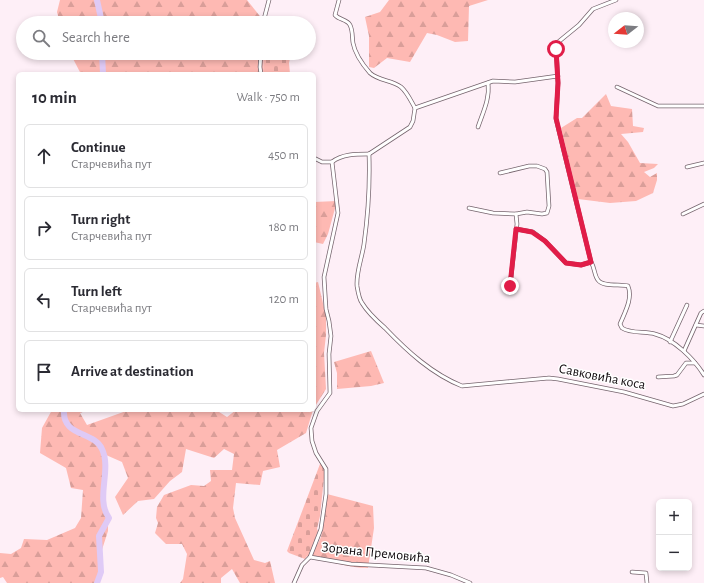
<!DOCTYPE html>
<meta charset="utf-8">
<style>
:root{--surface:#fff;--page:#f7f7f7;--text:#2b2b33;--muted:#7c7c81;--line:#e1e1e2}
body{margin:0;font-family:"Alegreya Sans",sans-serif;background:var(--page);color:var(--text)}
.controls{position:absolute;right:12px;bottom:12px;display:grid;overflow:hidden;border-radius:6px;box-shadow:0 2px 6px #0003}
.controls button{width:36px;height:36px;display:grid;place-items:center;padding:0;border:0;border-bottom:1px solid var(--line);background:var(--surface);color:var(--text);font:20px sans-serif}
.compass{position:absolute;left:608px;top:12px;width:36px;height:36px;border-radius:50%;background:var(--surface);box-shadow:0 2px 6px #0003;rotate:253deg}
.stop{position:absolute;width:12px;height:12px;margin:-9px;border:3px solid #e11d48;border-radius:50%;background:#fff}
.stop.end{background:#e11d48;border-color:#fff;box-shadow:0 1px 4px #0008}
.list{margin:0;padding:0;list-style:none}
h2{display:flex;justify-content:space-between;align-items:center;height:52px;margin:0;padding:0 16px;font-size:17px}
h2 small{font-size:13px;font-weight:400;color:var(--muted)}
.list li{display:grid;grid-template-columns:26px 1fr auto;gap:12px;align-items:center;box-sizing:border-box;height:64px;margin:0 8px 8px;padding:0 8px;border:1px solid var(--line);border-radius:6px}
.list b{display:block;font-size:15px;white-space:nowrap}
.list p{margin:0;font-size:13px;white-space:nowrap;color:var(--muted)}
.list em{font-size:13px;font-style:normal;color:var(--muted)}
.icon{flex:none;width:22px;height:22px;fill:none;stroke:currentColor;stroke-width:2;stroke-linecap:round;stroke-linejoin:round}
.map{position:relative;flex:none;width:704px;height:583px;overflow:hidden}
.search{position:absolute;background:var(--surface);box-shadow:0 2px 6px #0003;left:16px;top:16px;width:300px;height:44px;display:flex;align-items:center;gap:10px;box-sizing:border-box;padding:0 14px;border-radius:22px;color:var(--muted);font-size:15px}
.panel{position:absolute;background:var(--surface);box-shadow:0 2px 6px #0003;left:16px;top:72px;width:300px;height:340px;border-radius:6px}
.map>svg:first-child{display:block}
.forest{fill:url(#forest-firs)}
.cemetery{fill:url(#cemetery-stones)}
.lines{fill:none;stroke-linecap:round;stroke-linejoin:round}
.river{stroke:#dfcaf6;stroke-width:6}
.minor-casing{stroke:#75646d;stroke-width:4.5}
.minor{stroke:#fff;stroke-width:3}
.route{stroke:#e11d48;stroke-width:5}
.labels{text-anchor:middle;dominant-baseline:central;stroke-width:3;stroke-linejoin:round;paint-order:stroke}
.street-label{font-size:14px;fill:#10090d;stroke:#fff}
</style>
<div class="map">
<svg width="704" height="583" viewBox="0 0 704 583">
<defs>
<pattern id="forest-firs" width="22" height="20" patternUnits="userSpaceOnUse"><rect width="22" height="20" fill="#feb9b3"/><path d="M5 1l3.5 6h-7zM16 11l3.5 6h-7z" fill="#d99e99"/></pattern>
<pattern id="cemetery-stones" width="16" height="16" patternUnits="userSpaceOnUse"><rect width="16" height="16" fill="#feb9b3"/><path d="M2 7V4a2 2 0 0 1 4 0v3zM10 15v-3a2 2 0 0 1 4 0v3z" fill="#d99e99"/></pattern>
</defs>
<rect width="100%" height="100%" fill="#feeff7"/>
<g class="forest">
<polygon points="60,0 247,0 263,20 263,23 60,23 57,12"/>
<polygon points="389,0 488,0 469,6 468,41 455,42 437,35 427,33 410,62 387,58 374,68 369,67 369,36 365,17 380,12"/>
<polygon points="70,53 263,53 264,74 81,74"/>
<polygon points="606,94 611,106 632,109 633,126 644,128 643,132 621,134 628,142 640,163 658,164 654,168 644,172 650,177 657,173 657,180 653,193 636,201 610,203 578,199 561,128 577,118 582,118"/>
<polygon points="337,201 328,234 323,244 314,242 314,202"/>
<polygon points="318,282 326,316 326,335 324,353 326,389 314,408 314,283"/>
<polygon points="371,351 384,383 371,386 337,389 337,373 334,362"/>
<polygon points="52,410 88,410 80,413 87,425 129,410 216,410 227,417 236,410 313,410 306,433 277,450 280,467 263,471 260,485 236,483 233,508 235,518 254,560 265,563 270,561 275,583 240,583 232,569 221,578 221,583 180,583 183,579 187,554 182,544 166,544 155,533 158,523 156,518 157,507 164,495 191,485 204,486 211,481 210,470 232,470 234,454 224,449 214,458 186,449 182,472 170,481 154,499 138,501 123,515 115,497 128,478 122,462 106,455 107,472 105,504 108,520 108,531 99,559 100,574 97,583 7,583 3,577 0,578 0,553 11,554 21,548 24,539 47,540 75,528 81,518 83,490 71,488 66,468 40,453 42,428"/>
<path d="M327 494 373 506 374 528 368 568C347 568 327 560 306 556L318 543 321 537Z"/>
</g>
<g class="cemetery">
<polygon points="263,53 291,53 289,63 290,74 264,74"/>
<polygon points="320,464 322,464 325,469 320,516 317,529 318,531 311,550 305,559 289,553 287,551"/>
</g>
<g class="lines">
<g class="river">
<polyline points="97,0 102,23"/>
<polyline points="102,53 103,74"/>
<path d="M64 410C62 437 94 431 102 449 112 470 95 499 109 518L99 536 101 572 97 583"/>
</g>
<g class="minor-casing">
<g id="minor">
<path d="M339 0 335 15C339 20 347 19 350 25 353 31 352 37 353 43 355 54 363 65 370 73 379 81 392 80 401 87 407 92 411 101 415 108"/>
<path d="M616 0 593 9 579 25 557 43 556 46 558 83 556 119 591 262C595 268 594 275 598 280 602 287 621 284 628 286 633 298 625 312 620 324L622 328C631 334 645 331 655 334 674 339 694 359 704 375"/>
<polyline points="263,23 269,0"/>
<polyline points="261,74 260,67 261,53"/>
<polyline points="617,87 658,106 704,106"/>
<polyline points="415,108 493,81 515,82 558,76"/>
<path d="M478 127C483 112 490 99 488 83"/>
<path d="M369 154C370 183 368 215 364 244 362 258 356 272 357 286 358 292 359 299 362 303 368 313 377 321 385 328 407 351 432 374 462 386L549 378 558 379 624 392 673 406 683 404 704 394"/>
<polyline points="369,154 410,127 413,121 415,108"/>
<path d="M332 162C342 154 356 154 369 154"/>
<polyline points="687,167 704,163"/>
<polyline points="500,173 529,166 537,166 545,169 547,172 549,206 547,213 542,214 527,212 516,214 517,224 510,286"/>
<polyline points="469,208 493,213 516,214"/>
<polyline points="683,214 704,204"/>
<polyline points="516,229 533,232 545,241 566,263 581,265 591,262"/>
<polyline points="696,325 704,326"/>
<polyline points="670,342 687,305"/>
<polyline points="684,351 701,313 704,311"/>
<polyline points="658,377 674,376 677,375 686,363 695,363"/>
<polyline points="310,557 351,564 426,568 451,575 470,583"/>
<polyline points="632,572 646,573 647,583"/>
<polyline points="294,583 302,565 310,557 321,529 326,494 326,469 316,453 312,441 311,428 317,411 330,393 329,354 331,336 329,321 326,309 324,277 338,213 332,162 322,162 314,158"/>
</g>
</g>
<use href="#minor" class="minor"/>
</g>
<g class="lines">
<polyline class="route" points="510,286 516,229 532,232 545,241 566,263 581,265 591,262 556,118 558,83 556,49"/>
</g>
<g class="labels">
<g class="street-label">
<text transform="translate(602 377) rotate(11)">Савковића коса</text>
<text transform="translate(376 553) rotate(6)">Зорана Премовића</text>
</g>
</g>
</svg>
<div class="controls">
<button>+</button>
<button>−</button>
</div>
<svg class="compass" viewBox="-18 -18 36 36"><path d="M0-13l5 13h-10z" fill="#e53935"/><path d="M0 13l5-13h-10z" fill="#7c7c81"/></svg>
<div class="stop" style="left:556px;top:49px"></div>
<div class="stop end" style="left:510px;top:286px"></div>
<div class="search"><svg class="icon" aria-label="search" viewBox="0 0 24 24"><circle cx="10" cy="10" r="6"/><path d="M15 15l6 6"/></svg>Search here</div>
<section class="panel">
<h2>10 min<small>Walk · 750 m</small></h2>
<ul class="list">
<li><svg class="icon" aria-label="ahead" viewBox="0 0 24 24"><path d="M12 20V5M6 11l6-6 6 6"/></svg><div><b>Continue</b><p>Старчевића пут</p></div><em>450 m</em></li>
<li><svg class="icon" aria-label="right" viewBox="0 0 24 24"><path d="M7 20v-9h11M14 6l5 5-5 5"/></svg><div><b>Turn right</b><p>Старчевића пут</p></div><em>180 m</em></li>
<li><svg class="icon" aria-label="left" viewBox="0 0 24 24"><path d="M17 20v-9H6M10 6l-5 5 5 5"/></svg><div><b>Turn left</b><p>Старчевића пут</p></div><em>120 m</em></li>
<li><svg class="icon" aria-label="arrive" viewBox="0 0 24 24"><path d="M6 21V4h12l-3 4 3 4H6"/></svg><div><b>Arrive at destination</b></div></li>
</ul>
</section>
</div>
